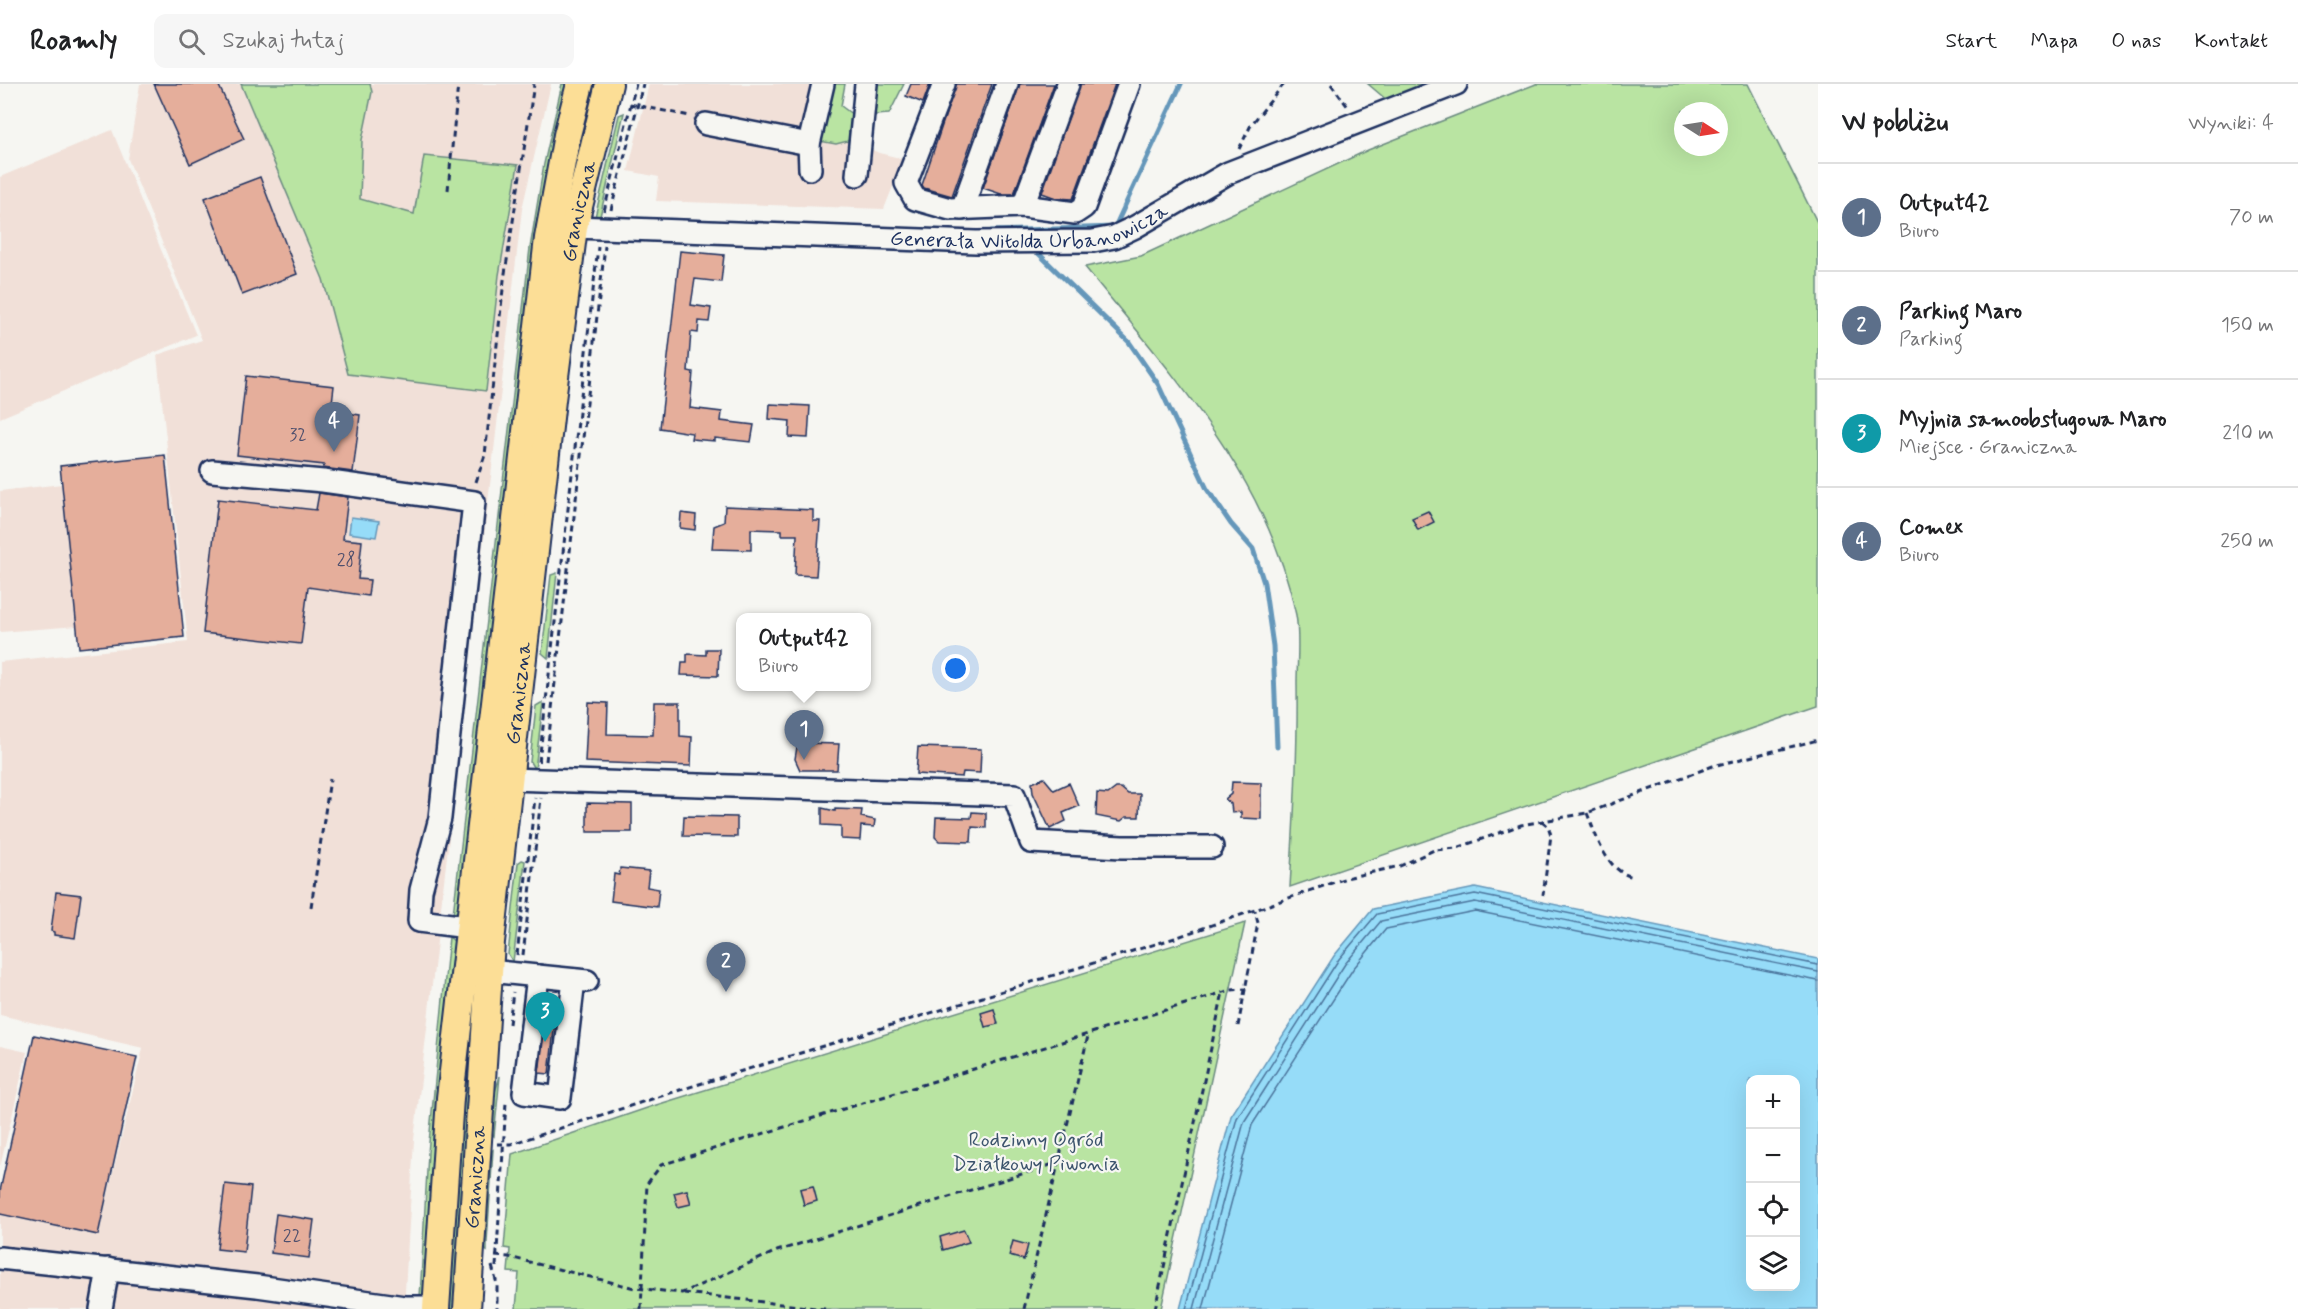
<!DOCTYPE html>
<html lang="pl">
<meta charset="utf-8">
<style>
:root{--surface:#fff;--page:#f6f6f6;--text:#202124;--muted:#757577;--line:#e0e0e0;--accent:#d93025}
body{margin:0;font-family:Mynerve,sans-serif;background:var(--page);color:var(--text)}
.controls{position:absolute;right:18px;bottom:18px;display:grid;overflow:hidden;border-radius:12px;box-shadow:0 6px 24px #0002}
.controls button{width:54px;height:54px;display:grid;place-items:center;padding:0;border:0;border-bottom:2px solid var(--line);background:var(--surface);color:var(--text);font:30px sans-serif}
.compass{position:absolute;left:1674px;top:18px;width:54px;height:54px;border-radius:50%;background:var(--surface);box-shadow:0 6px 24px #0002;rotate:102deg}
.you{position:absolute;left:956px;top:585px;width:21px;height:21px;margin:-15px;border:4px solid #fff;border-radius:50%;background:#1a73e8;box-shadow:0 0 0 9px #1a73e833}
.badge{display:grid;place-items:center;width:39px;height:39px;border-radius:50%;background:var(--accent);color:#fff;font-size:20px;font-weight:700}
.pin{position:absolute;translate:-50% -50px;filter:drop-shadow(0 2px 3px #0008)}
.pin::after{content:'';position:absolute;top:32px;width:21px;height:18px;background:inherit;clip-path:polygon(0 0,100% 0,50% 100%)}
.popup{position:absolute;left:736px;top:529px;width:135px;height:78px;box-sizing:border-box;display:grid;place-content:center;border-radius:12px;background:var(--surface);filter:drop-shadow(0 2px 4px #0005);font-size:20px;white-space:nowrap;color:var(--muted)}
.popup b{font-size:22px;color:var(--text)}
.popup::after{content:'';position:absolute;left:50%;top:100%;margin-left:-12px;border:12px solid transparent;border-top-color:var(--surface)}
.list{margin:0;padding:0;list-style:none}
h2{display:flex;justify-content:space-between;align-items:center;height:78px;margin:0;padding:0 24px;font-size:26px}
h2 small{font-size:20px;font-weight:400;color:var(--muted)}
.list li{display:grid;grid-template-columns:39px 1fr auto;gap:18px;align-items:center;box-sizing:border-box;height:108px;padding:0 24px;border-top:2px solid var(--line)}
.list b{display:block;font-size:22px;white-space:nowrap}
.list p{margin:0;font-size:20px;white-space:nowrap;color:var(--muted)}
.list em{font-size:20px;font-style:normal;color:var(--muted)}
.icon{flex:none;width:33px;height:33px;fill:none;stroke:currentColor;stroke-width:2;stroke-linecap:round;stroke-linejoin:round}
.map{position:relative;flex:none;width:1818px;height:1225px;overflow:hidden}
header{display:flex;align-items:center;gap:36px;box-sizing:border-box;height:84px;padding:0 30px;background:var(--surface);border-bottom:2px solid var(--line)}
header strong{font-size:28px}
nav{display:flex;gap:33px;margin-inline-start:auto;font-size:21px}
.search{width:420px;height:54px;background:var(--page);display:flex;align-items:center;gap:15px;box-sizing:border-box;padding:0 21px;border-radius:12px;color:var(--muted);font-size:22px}
main{display:flex}
aside{flex:1;background:var(--surface)}
.map>svg:first-child{display:block}
.built{fill:#f1e0d8}
.green{fill:#b9e4a2;stroke:#6a8a80;stroke-width:1.5;fill-rule:evenodd}
.water{fill:#96dcf8;stroke:#6597ba;stroke-width:1.5;fill-rule:evenodd}
.lines{fill:none;stroke-linecap:round;stroke-linejoin:round}
.shore{stroke:#4c749c;stroke-width:1.5}
.stream{stroke:#6597ba;stroke-width:5}
.building{fill:#e5ae9b;stroke:#1b2f5e;stroke-width:1.5}
.minor-casing{stroke:#1b2f5e;stroke-width:26}
.major-casing{stroke:#1b2f5e;stroke-width:30}
.path{stroke:#1b2f5e;stroke-width:3;stroke-dasharray:6 4.5;stroke-linecap:butt}
.minor{stroke:#f6f6f2;stroke-width:21}
.major{stroke:#fcde96;stroke-width:26}
.labels{text-anchor:middle;dominant-baseline:central;stroke-width:4.5;stroke-linejoin:round;paint-order:stroke}
.number-label{font-size:18px;fill:#4e4f6d}
.street-label{font-size:21px;fill:#1b2f5e;stroke:#f6f6f2}
.park-label{font-size:21px;fill:#3b536c;stroke:#f6f6f2}
</style>
<header>
<strong>Roamly</strong>
<div class="search"><svg class="icon" aria-label="search" viewBox="0 0 24 24"><circle cx="10" cy="10" r="6"/><path d="M15 15l6 6"/></svg>Szukaj tutaj</div>
<nav><a>Start</a><a>Mapa</a><a>O nas</a><a>Kontakt</a></nav>
</header>
<main>
<div class="map">
<svg width="1818" height="1225" viewBox="0 0 1818 1225">
<rect width="100%" height="100%" fill="#f6f6f2"/>
<filter id="ink" filterUnits="userSpaceOnUse"><feTurbulence type="fractalNoise" baseFrequency=".0167" numOctaves="2"/><feDisplacementMap in="SourceGraphic" scale="12" xChannelSelector="R" yChannelSelector="G"/><feConvolveMatrix kernelMatrix="1 2 1 2 8 2 1 2 1" color-interpolation-filters="sRGB"/></filter>
<g filter="url(#ink)">
<g class="built">
<polygon points="140,0 551,0 522,125 414,1056 404,1225 0,1225 0,1130 98,1151 143,964 0,931 0,578 188,558 157,271 202,256 128,75"/>
<polygon points="649,0 835,0 820,56 852,56 879,69 904,75 884,125 656,117 659,93 628,87"/>
<polygon points="112,46 196,251 0,334 0,93"/>
<polygon points="62,400 77,542 0,548 0,407"/>
<polygon points="0,962 27,968 0,1083"/>
</g>
<g class="green">
<polygon points="241,0 370,0 372,8 362,56 360,115 414,130 424,72 518,81 499,191 486,307 348,290 323,195"/>
<polygon points="562,0 568,0 459,825 453,831 530,164 544,80"/>
<polygon points="590,0 597,0 576,83 571,82"/>
<polygon points="835,0 845,0 841,22 857,34 852,56 836,60 819,57"/>
<polygon points="877,0 904,0 889,30 875,31"/>
<polygon points="1368,0 1430,0 1388,17"/>
<path d="M1536 0H1748L1818 140V622L1290 803C1294 735 1298 668 1297 599 1297 578 1300 553 1296 531 1269 394 1170 288 1085 183L1141 172 1368 66ZM1683 27H1719V63H1683Z"/>
<polygon points="624,29 598,141 595,133 619,31"/>
<polygon points="557,489 548,574 542,569 551,491"/>
<polygon points="541,619 543,619 535,686 530,678 536,622"/>
<polygon points="522,776 525,777 513,878 508,870 518,779"/>
<polygon points="1245,839 1161,1225 516,1225 519,1189 508,1188 510,1165 504,1164 512,1070 653,1022"/>
<polygon points="449,853 455,858 426,1206 420,1214 428,1069"/>
<polygon points="478,883 456,1225 446,1225 467,950"/>
<polygon points="500,992 494,1052 489,1047 490,1024"/>
<polygon points="493,1066 487,1158 487,1167 481,1163 488,1070"/>
</g>
<g class="water">
<polygon points="351,433 379,437 376,453 349,449"/>
<path d="M1475 804 1818 875V1225H1180L1231 1032 1334 872 1373 825ZM1750 996H1796V1202H1750Z"/>
</g>
<g class="lines">
<g class="shore">
<polyline points="1186,1225 1237,1034 1339,875 1377,830 1475,810 1818,881"/>
<polyline points="1194,1225 1244,1038 1345,880 1381,837 1475,818 1818,888"/>
<polyline points="1203,1225 1252,1041 1353,885 1386,845 1475,827 1818,897"/>
</g>
<g class="stream">
<polyline points="991,147 1115,143 1181,0"/>
<polyline points="1036,167 1129,258 1158,300 1207,405 1231,440 1253,465 1264,499 1273,562 1277,663"/>
</g>
</g>
<g class="building">
<polygon points="154,0 218,0 244,55 190,80"/>
<polygon points="911,0 930,0 923,19 906,12"/>
<polygon points="956,0 992,0 952,112 924,104 922,101"/>
<polygon points="1020,0 1054,0 1014,110 1001,110 983,104"/>
<polygon points="1080,0 1115,0 1073,115 1056,114 1042,109"/>
<polygon points="260,93 297,190 242,211 205,114"/>
<polygon points="680,167 724,171 721,198 695,195 691,221 711,224 709,238 699,237 698,249 691,248 688,287 693,288 690,324 722,328 721,337 754,341 751,358 715,354 715,357 691,355 692,349 660,344"/>
<polygon points="246,292 334,302 331,327 360,331 353,388 323,384 324,381 237,371"/>
<polygon points="770,320 810,322 808,354 789,353 790,337 769,335"/>
<polygon points="165,371 184,553 79,564 60,382"/>
<polygon points="319,409 348,413 343,455 362,457 358,495 370,496 368,512 308,503 301,560 203,549 218,415 316,426"/>
<polygon points="725,422 813,426 813,437 820,437 816,492 795,491 797,451 782,451 782,446 751,445 751,466 712,465 714,442 724,438"/>
<polygon points="1428,427 1434,438 1418,446 1412,434"/>
<polygon points="681,429 696,431 695,446 680,444"/>
<polygon points="706,565 719,565 718,592 681,591 682,578 687,578 687,570 706,571"/>
<polygon points="588,618 608,619 607,650 653,651 654,618 680,618 680,652 692,653 691,682 585,678"/>
<polygon points="801,659 839,660 837,686 800,686 795,675 797,663"/>
<polygon points="918,663 981,665 980,689 963,688 962,693 916,690"/>
<polygon points="1044,694 1054,706 1069,699 1079,722 1063,729 1066,737 1050,745 1033,709 1032,699"/>
<polygon points="1232,698 1261,699 1261,735 1241,734 1241,728 1232,729 1231,720 1225,715 1231,710"/>
<polygon points="1116,704 1121,704 1128,710 1140,710 1139,733 1126,733 1121,737 1096,732 1097,709 1108,710"/>
<polygon points="587,719 632,720 632,748 587,748"/>
<polygon points="822,724 835,727 835,725 862,726 861,733 875,736 874,743 861,742 860,756 841,755 841,742 822,741"/>
<polygon points="972,728 986,729 986,744 972,743 971,758 939,757 935,753 936,733 971,734"/>
<polygon points="684,732 737,733 737,753 683,752"/>
<polygon points="620,784 649,787 647,803 659,805 657,823 611,817 614,790 619,791"/>
<polygon points="56,808 81,811 75,854 54,851 54,848 51,847"/>
<polygon points="994,925 998,940 985,943 981,929"/>
<polygon points="547,926 556,928 549,990 539,989"/>
<polygon points="34,951 137,973 98,1151 0,1130 0,1107"/>
<polygon points="225,1100 251,1103 244,1168 217,1165"/>
<polygon points="813,1102 817,1117 804,1121 800,1105"/>
<polygon points="687,1106 691,1120 678,1123 674,1109"/>
<polygon points="276,1130 314,1136 309,1174 271,1169"/>
<polygon points="964,1146 969,1158 943,1166 940,1153"/>
<polygon points="1013,1157 1028,1161 1024,1176 1009,1172"/>
</g>
<g class="lines">
<g class="minor-casing">
<g id="minor">
<polyline points="944,0 906,99 915,115 950,125 1023,122 1075,129 1084,123 1129,0"/>
<polyline points="706,40 809,60"/>
<polyline points="810,85 809,60 823,0"/>
<polyline points="857,91 866,0"/>
<polyline points="1023,122 1068,0"/>
<polyline points="962,125 1007,0"/>
<path id="s1" d="M574 143 976 158 1093 157 1114 153 1135 143 1228 89 1456 0"/>
<polyline points="212,387 323,397 474,418 440,734 421,806 419,837 468,843"/>
<polyline points="509,695 1014,711 1031,758 1122,763 1212,763"/>
<polyline points="489,887 587,897"/>
<polyline points="538,892 524,1009 560,1014 574,896"/>
<polyline points="0,1174 257,1202 405,1223 436,1223"/>
<polyline points="101,1225 108,1185"/>
</g>
</g>
<g class="major-casing">
<g id="major">
<polyline points="436,1225 450,1014 548,154 567,51 580,0"/>
<path id="s2" d="M467 1225 491 858 552 316 574 143 609 0"/>
</g>
</g>
<g class="path">
<polyline points="1331,0 1348,23"/>
<polyline points="630,20 690,32"/>
<polyline points="1239,65 1251,41 1284,0"/>
<polyline points="448,106 458,0"/>
<polyline points="611,126 643,0"/>
<polyline points="604,127 636,0"/>
<polyline points="476,398 485,371 504,196 534,0"/>
<polyline points="546,677 605,162"/>
<polyline points="539,678 598,163"/>
<path d="M1587 729C1597 753 1606 788 1634 793"/>
<polyline points="1542,737 1548,742 1551,751 1543,811"/>
<polyline points="311,823 330,695"/>
<polyline points="517,871 535,714"/>
<polyline points="523,871 541,714"/>
<polyline points="509,940 513,908"/>
<polyline points="1238,942 1258,839 1255,827"/>
<polyline points="497,1060 511,1060 680,1006 1175,854 1346,794 1400,782 1434,766 1457,764 1521,741 1587,729 1713,682 1818,656"/>
<polyline points="495,1172 509,1173 635,1204 682,1209 777,1167 1057,1079"/>
<polyline points="492,1182 497,1200 497,1225"/>
<polyline points="496,1183 506,1018"/>
<polyline points="684,1209 825,1225"/>
<polyline points="641,1225 647,1100 661,1081 1231,906 1246,905"/>
<polyline points="1024,1225 1088,952"/>
<polyline points="1155,1225 1223,908"/>
</g>
<use href="#minor" class="minor"/>
<use href="#major" class="major"/>
</g>
</g>
<g class="labels">
<g class="number-label">
<text x="298" y="351">32</text>
<text x="346" y="476">28</text>
<text x="292" y="1152">22</text>
</g>
<g class="street-label">
<text stroke="none"><textPath href="#s2" startOffset="1104">Graniczna</textPath></text>
<text stroke="none"><textPath href="#s1" startOffset="458">Generała Witolda Urbanowicza</textPath></text>
<text stroke="none"><textPath href="#s2" startOffset="618">Graniczna</textPath></text>
<text stroke="none"><textPath href="#s2" startOffset="132">Graniczna</textPath></text>
</g>
<g class="park-label">
<text x="1036" y="1056">Rodzinny Ogród<tspan x="1036" dy="24">Działkowy Piwonia</tspan></text>
</g>
</g>
</svg>
<div class="controls">
<button>+</button>
<button>−</button>
<button><svg class="icon" aria-label="locate" viewBox="0 0 24 24"><circle cx="12" cy="12" r="6"/><path d="M12 2v4M12 18v4M2 12h4M18 12h4"/></svg></button>
<button><svg class="icon" aria-label="layers" viewBox="0 0 24 24"><path d="M12 4l9 5-9 5-9-5zM3 14l9 5 9-5"/></svg></button>
</div>
<svg class="compass" viewBox="-18 -18 36 36"><path d="M0-13l5 13h-10z" fill="#e53935"/><path d="M0 13l5-13h-10z" fill="#757577"/></svg>
<div class="you"></div>
<div class="pin badge" style="left:804px;top:676px;background:#5c6f8a">1</div>
<div class="popup"><b>Output42</b>Biuro</div>
<div class="pin badge" style="left:726px;top:908px;background:#5c6f8a">2</div>
<div class="pin badge" style="left:545px;top:958px;background:#0f9aa8">3</div>
<div class="pin badge" style="left:334px;top:368px;background:#5c6f8a">4</div>
</div>
<aside>
<h2>W pobliżu<small>Wyniki: 4</small></h2>
<ul class="list">
<li><span class="badge" style="background:#5c6f8a">1</span><div><b>Output42</b><p>Biuro</p></div><em>70 m</em></li>
<li><span class="badge" style="background:#5c6f8a">2</span><div><b>Parking Maro</b><p>Parking</p></div><em>150 m</em></li>
<li><span class="badge" style="background:#0f9aa8">3</span><div><b>Myjnia samoobsługowa Maro</b><p>Miejsce · Graniczna</p></div><em>210 m</em></li>
<li><span class="badge" style="background:#5c6f8a">4</span><div><b>Comex</b><p>Biuro</p></div><em>250 m</em></li>
</ul>
</aside>
</main>
